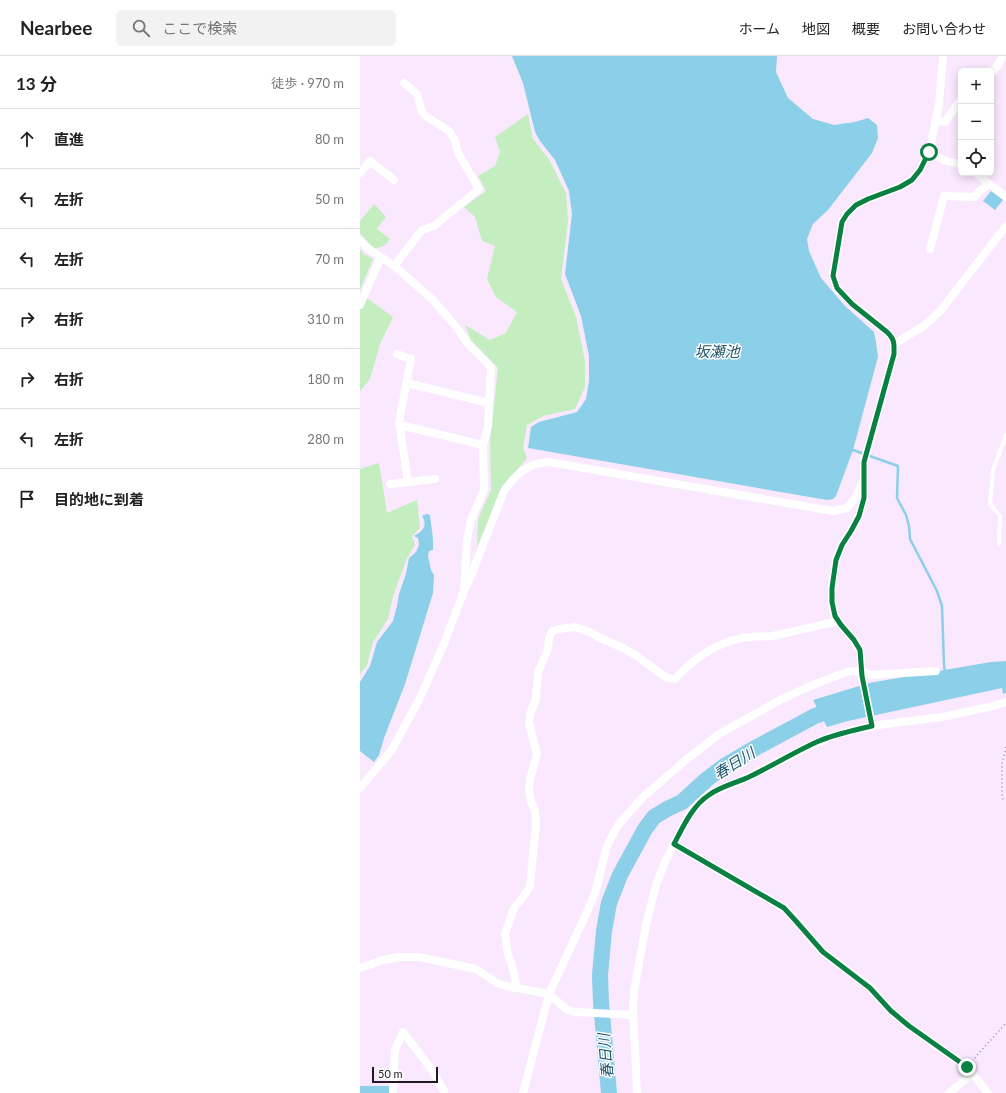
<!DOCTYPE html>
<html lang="ja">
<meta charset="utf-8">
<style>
:root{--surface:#fff;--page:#f2f2f2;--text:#222;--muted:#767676;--line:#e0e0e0}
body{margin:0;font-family:Lato,"Noto Sans JP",sans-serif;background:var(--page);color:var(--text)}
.controls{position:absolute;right:12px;top:12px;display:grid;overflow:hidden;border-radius:6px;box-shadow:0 2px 10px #0003}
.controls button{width:36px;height:36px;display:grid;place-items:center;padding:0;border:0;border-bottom:1px solid var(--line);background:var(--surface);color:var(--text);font:20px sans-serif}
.scale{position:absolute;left:12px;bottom:10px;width:66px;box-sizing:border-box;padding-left:4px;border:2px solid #201923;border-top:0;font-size:11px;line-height:14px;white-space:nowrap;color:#201923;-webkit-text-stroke:3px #fff;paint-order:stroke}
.stop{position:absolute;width:12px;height:12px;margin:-9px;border:3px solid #0b8043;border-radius:50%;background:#fff}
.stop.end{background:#0b8043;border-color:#fff;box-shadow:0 1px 4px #0008}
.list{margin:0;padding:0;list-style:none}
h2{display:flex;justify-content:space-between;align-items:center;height:52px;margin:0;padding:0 16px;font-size:17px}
h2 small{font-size:13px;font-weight:400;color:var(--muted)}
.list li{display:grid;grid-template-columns:26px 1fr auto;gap:12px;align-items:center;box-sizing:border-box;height:60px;padding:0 16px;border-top:1px solid var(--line)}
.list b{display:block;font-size:15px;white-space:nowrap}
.list em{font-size:13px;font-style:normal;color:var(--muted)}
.icon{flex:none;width:22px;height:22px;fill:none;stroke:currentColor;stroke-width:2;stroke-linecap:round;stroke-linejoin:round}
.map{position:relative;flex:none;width:646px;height:1037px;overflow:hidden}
header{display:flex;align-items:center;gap:24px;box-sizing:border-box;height:56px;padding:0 20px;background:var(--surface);border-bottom:1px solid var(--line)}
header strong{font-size:19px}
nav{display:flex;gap:22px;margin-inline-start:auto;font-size:14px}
.search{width:280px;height:36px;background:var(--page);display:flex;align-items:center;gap:10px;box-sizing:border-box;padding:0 14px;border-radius:6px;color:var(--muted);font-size:15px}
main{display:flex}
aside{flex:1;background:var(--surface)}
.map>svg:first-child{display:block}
.green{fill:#c4edc0}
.water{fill:#8bcfe8}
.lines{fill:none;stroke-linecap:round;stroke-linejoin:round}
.stream{stroke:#8bcfe8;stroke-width:2.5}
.river{stroke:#8bcfe8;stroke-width:16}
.path{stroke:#998d9d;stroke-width:1.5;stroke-dasharray:1 3;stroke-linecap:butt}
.lane{stroke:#fff;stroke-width:4}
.street{stroke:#fff;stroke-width:8}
.route{stroke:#0b8043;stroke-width:5}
.labels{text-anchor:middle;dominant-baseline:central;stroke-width:3;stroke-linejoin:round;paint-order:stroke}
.water-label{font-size:15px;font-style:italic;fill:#20576a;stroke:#fff}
</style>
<header>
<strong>Nearbee</strong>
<div class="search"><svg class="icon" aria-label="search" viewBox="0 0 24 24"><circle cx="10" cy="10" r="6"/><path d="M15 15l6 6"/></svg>ここで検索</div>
<nav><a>ホーム</a><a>地図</a><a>概要</a><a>お問い合わせ</a></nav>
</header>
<main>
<aside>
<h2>13 分<small>徒歩 · 970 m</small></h2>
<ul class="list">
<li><svg class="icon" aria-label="ahead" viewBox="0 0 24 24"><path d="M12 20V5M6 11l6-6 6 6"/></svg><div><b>直進</b></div><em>80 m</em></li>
<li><svg class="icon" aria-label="left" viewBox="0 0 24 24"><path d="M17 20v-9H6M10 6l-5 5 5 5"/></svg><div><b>左折</b></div><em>50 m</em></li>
<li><svg class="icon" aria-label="left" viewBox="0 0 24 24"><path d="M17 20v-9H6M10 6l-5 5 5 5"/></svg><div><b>左折</b></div><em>70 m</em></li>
<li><svg class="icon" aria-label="right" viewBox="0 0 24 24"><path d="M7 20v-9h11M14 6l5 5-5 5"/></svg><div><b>右折</b></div><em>310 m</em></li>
<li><svg class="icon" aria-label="right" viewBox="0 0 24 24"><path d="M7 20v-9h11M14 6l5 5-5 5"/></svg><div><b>右折</b></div><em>180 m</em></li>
<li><svg class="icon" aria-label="left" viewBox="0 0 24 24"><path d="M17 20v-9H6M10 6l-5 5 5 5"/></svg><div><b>左折</b></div><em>280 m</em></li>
<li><svg class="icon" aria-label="arrive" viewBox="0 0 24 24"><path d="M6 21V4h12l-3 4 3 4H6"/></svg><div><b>目的地に到着</b></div></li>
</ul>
</aside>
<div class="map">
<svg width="646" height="1037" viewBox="0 0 646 1037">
<rect width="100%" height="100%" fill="#f9e8fe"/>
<g class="green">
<polygon points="168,58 173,83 189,103 206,137 208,165 201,223 216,261 225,305 225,331 215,353 183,360 167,369 163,392 167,402 142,432 117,491 118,463 131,434 130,385 138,312 111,284 105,269 130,284 146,277 157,256 136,241 127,223 135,190 122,185 115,161 104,151 126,135 118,120 135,110 140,96 135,81"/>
<polygon points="14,148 26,161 17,173 30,183 24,190 14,193 0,177 0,165"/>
<polygon points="0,193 4,198 13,203 0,234"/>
<polygon points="0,237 33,261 20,288 10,323 0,335"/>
<polygon points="19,407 27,457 57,444 60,472 52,480 55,489 47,502 33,540 28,563 13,586 7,609 0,618 0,413"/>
</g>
<g class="water">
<polygon points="152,0 417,0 416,16 428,42 453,63 474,69 495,66 508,62 517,69 518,82 512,97 468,154 453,168 447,183 449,195 461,222 485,250 514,276 516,286 518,301 493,394 476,440 473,443 467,444 168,392 171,371 179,366 217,356 226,343 229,325 229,300 221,260 205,218 212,158 209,135 195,104 180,85 175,76 163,27"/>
<polygon points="631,135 643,144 635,154 623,145"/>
<path d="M67 458 70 459C71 471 74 482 73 494L69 495 68 500 71 514 74 519 73 537 45 628 24 682 19 699 14 706 0 695V626L10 610 17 586 33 565 37 550 39 538 46 518 49 502 56 496 59 489 58 482 54 480C63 475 68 470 62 460Z"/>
<polygon points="646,605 646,637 643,638 642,632 488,665 467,671 453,644 509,627 631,606"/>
<polygon points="0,1030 29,1030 30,1037 0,1037"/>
</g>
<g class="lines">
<polyline class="stream" points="493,394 538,410 537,442 546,459 549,470 550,483 577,535 582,550 584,609 585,617"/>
<polyline class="river" points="249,1037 241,946 240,919 244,875 249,847 260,819 285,773 294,761 307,753 322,746 346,724 363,711 397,691 455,660 480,651"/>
<g class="path">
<polyline points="646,691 642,708 642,740 643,743 646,744"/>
<polyline points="612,1005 646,967"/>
</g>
<polyline class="lane" points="639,488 640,460 630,448 633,414 646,379"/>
<g class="street">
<polyline points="631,18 638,9 643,0"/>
<polyline points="575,64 585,66 601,43"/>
<path d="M569 92C580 105 585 105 601 108"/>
<polyline points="0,117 10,105 34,124"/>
<polyline points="616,117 646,141"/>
<polyline points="0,185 9,193 34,210 71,242 94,268 109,289 131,311 128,370 123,389 124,434 111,464 107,484 104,535 83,590 60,642 31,695 0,732"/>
<polyline points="570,193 584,140 615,141 619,135 630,128"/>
<polyline points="34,210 62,174 74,170 119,133 98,97 95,84 89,75 67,61 62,56 57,38 44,27"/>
<polyline points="0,249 21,201"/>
<polyline points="534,288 564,270 581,254 646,170"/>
<polyline points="37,298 51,303 39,366 48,426"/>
<polyline points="47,327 129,347"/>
<polyline points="40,369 123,389"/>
<polyline points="30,428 75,423"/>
<path d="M105 532 109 525 144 435C155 419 168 407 189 406L473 455 487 452 496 441 502 427"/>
<path d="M512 670 502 620 500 594 494 584 481 569 475 560 472 546V532L476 504 482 489 491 475 499 460 504 442V406L534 298C534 287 535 284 527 276L492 247 477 232 473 220 482 166 487 158 497 149 508 143 540 131 552 124 560 114 569 96 579 49 583 0"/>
<polyline points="314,788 424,852 435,863 463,896 510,931 531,955 549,970 607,1011 628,1037"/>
<polyline points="0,912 23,904 39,901 59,901 116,913 137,927 146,930 189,938 206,953 215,956 273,959"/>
<path d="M157 932 152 909 148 899 145 878 154 852 160 845 170 831 176 767 175 755 171 745 169 735 170 723 177 699 169 667 170 658 176 643 178 616 188 593 189 582 192 575 199 573 215 571 230 576 240 582 261 591 277 600 301 618 308 622 315 623C333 603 356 587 382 582 392 580 402 581 412 580 434 576 456 570 478 565"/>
<polyline points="33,1037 35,994 43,976 72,1014 84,1035"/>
<polyline points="163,1037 189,938 227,856 235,837 247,790 258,769 283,741 326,704 359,678 422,643 455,628 490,615 502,616 511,619 576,615"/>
<polyline points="277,1037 273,951 274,935 286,869 296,829 305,806 329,759 338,748 348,739 360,733 382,724 414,708 443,693 472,680 494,674 518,669 582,661 629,651 646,646"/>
<polyline points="589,1037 612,1018"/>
</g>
</g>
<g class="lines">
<path class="route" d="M569 96 560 114 552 124 540 131 508 143 496 149 487 158 482 166 473 220 477 232 492 248 527 276C535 284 534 287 534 298L504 406V442L499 460 491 475 482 489 476 504 472 532V546L475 560 481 569 494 584 500 594 502 620 512 670C494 674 476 678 459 685 436 695 414 709 391 720 377 727 361 730 349 739 332 750 323 771 314 788L424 852 435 864 463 896 510 932 531 955 549 970 607 1011"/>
</g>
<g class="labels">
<g class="water-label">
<text x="357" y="295">坂瀬池</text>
<text transform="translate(374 707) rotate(-32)">春日川</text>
<text transform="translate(245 1000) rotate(-95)">春日川</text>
</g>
</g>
</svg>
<div class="controls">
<button>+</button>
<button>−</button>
<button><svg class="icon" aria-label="locate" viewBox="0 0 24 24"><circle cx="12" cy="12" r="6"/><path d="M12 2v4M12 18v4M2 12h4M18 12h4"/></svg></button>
</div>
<div class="scale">50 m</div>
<div class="stop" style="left:569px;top:96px"></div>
<div class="stop end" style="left:607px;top:1011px"></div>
</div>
</main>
